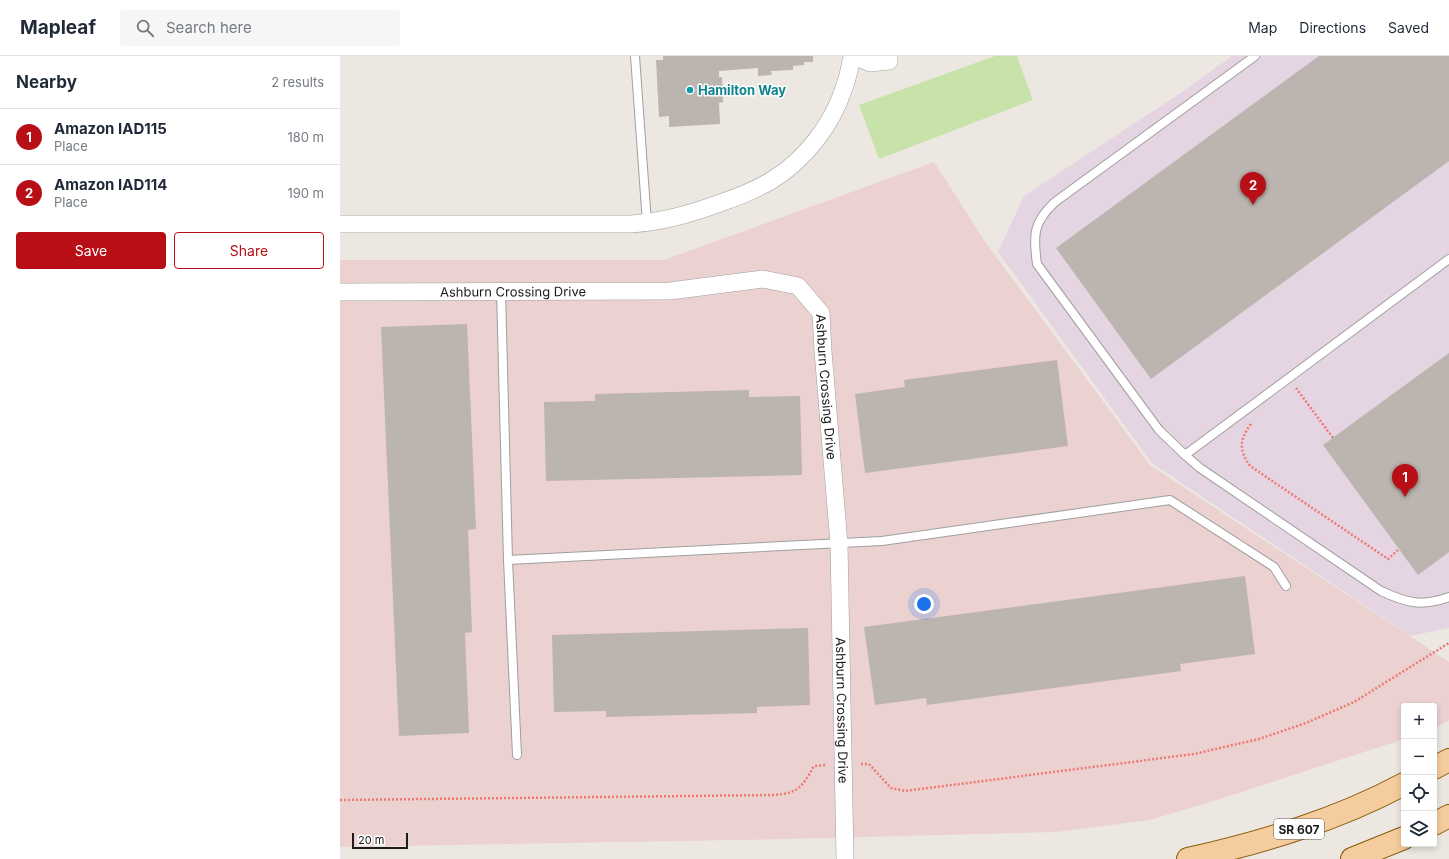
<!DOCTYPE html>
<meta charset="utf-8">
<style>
:root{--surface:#fff;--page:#f6f6f7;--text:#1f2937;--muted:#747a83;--line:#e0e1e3;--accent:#b70f15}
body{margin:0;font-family:Inter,sans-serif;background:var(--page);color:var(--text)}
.controls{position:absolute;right:12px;bottom:12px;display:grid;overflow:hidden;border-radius:4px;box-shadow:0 2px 6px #0003}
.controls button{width:36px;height:36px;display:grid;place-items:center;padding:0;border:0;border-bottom:1px solid var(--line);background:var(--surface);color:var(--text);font:20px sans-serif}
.scale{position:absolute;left:12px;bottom:10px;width:56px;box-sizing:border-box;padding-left:4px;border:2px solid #1b1b1b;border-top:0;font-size:11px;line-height:14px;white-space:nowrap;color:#1b1b1b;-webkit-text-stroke:3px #fff;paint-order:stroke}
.you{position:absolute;left:584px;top:548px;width:14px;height:14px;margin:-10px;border:3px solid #fff;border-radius:50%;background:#1a73e8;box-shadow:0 0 0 6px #1a73e833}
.badge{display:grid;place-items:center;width:26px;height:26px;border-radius:50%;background:var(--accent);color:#fff;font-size:13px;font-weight:700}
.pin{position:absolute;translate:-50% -33px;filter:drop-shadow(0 1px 2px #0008)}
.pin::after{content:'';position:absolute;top:21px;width:14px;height:12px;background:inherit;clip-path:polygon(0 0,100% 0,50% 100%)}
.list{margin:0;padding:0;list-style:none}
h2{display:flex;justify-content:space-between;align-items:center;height:52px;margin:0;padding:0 16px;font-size:17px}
h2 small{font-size:13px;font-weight:400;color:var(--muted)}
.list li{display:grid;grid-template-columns:26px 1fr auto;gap:12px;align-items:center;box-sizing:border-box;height:56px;padding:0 16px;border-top:1px solid var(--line)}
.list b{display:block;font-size:15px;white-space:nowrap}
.list p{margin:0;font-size:13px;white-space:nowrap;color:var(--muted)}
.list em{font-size:13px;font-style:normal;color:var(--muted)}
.actions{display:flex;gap:8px;padding:12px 16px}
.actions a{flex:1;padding:9px 0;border:1px solid var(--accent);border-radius:4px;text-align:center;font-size:14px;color:var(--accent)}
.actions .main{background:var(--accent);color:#fff}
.icon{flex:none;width:22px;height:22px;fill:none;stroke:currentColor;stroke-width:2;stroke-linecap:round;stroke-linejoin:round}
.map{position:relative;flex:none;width:1109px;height:803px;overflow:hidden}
header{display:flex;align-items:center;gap:24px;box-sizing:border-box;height:56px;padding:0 20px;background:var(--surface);border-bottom:1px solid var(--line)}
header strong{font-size:19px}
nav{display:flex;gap:22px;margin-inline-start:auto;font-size:14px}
.search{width:280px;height:36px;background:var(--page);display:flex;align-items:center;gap:10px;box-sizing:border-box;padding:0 14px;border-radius:4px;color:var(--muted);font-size:15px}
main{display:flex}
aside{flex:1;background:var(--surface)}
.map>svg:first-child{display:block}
.commercial{fill:#ecd1d1}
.industrial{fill:#e5d4e2}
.grass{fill:#c8e3aa}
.building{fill:#bcb4ae}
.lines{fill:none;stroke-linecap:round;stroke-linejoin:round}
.lane-casing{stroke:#9f9f9f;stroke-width:10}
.street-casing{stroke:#9f9f9f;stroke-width:18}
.primary-casing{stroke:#875a0b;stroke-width:24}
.path{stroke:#ee7970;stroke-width:2.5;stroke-dasharray:2 2;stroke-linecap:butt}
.lane{stroke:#fff;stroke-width:8}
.street{stroke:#fff;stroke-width:17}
.primary{stroke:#f4cc9e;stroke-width:22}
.culture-dot{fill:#0f9aa8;stroke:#fff;stroke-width:1.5}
.labels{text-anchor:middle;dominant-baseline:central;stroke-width:3;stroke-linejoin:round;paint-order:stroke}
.shield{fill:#fff;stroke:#5f5f5f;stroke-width:1}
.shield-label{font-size:12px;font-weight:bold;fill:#1b1b1b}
.culture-label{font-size:13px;font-weight:bold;fill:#0d838f;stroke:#fff;text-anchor:start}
.street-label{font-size:13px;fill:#1b1b1b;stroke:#fff}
</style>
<header>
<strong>Mapleaf</strong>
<div class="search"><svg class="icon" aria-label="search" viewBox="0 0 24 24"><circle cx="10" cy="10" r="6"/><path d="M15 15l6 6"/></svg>Search here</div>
<nav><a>Map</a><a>Directions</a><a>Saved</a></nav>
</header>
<main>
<aside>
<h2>Nearby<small>2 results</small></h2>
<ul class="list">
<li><span class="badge">1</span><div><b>Amazon IAD115</b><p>Place</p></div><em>180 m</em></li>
<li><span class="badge">2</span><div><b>Amazon IAD114</b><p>Place</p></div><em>190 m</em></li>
</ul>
<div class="actions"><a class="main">Save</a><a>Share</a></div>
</aside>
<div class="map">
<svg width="1109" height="803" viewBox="0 0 1109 803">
<rect width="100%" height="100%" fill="#ece8e1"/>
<polygon class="commercial" points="594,106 646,187 810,409 1109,606 1109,664 1094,673 1094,650 1064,650 1064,683 880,743 810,764 717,776 447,783 0,791 0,204 324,204"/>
<polygon class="industrial" points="892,0 1109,0 1109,572 1070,580 812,407 658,196 684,140 842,36"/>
<polygon class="grass" points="655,0 677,0 693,44 539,103 519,49"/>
<g class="building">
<polygon points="323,0 473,0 473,6 464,6 464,9 453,10 453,14 431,15 432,19 418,20 418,12 379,15 379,21 382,21 383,46 379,47 380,68 329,71 329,60 319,61 316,4 323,4"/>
<polygon points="979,0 1109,0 1109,105 811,323 716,192"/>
<polygon points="127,268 136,473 128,474 132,576 125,577 129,677 59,680 41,271"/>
<polygon points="1109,297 1109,496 1078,519 983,389"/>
<polygon points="717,304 728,390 525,417 515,338 565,331 564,324"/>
<polygon points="409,334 409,341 460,340 462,419 206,425 204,346 255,345 255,338"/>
<polygon points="905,520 915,598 840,608 841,615 587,649 586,642 535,649 524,571"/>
<polygon points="468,572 470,649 417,651 417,657 266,661 266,655 214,656 212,579"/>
</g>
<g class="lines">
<g class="lane-casing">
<g id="lane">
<polyline points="295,0 307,167"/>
<path d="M915 0 715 146C693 166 693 180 697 208L819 374 845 399 860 412 1041 535C1067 547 1082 551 1109 541"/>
<polyline points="161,235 168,504 177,699"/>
<polyline points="845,399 1109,203"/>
<polyline points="168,504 542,485 830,444 934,511 946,530"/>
</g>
</g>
<g class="street-casing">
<g id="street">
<polyline points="514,0 530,7 549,5 549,0"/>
<path d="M0 168H291C322 166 351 158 380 147 398 141 416 134 432 124 465 104 492 69 504 32 508 22 510 11 512 0"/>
<path id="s1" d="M0 236 330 235 423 223 458 230 481 257 483 295 499 488 505 803"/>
</g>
</g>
<g class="primary-casing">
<g id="primary">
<polyline points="1094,712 1109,704"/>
<polyline points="1094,768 1109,760"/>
<path d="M848 803C923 786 997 764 1064 728"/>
<polyline points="1012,803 1064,782"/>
</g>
</g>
<g class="path">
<polyline points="956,332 993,382"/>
<path d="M911 368C899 384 899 394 910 410L1048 503 1059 493"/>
<polyline points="521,708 529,708 551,732 565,735 854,698 919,683 966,667 1014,646 1109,587"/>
<path d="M0 744 434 739C459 737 462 731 474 710L486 709"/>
</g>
<use href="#lane" class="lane"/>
<use href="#street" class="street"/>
<use href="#primary" class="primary"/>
</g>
<circle class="culture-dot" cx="350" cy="34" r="4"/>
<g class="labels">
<rect class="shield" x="934" y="763" width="50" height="20" rx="3"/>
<g class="shield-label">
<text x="959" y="773">SR 607</text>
</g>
<g class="culture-label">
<text x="358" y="34">Hamilton Way</text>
</g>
<g class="street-label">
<text stroke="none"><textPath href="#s1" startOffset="173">Ashburn Crossing Drive</textPath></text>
<text stroke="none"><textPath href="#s1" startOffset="569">Ashburn Crossing Drive</textPath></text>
<text stroke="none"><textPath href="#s1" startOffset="893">Ashburn Crossing Drive</textPath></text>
</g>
</g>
</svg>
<div class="controls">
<button>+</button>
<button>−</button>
<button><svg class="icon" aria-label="locate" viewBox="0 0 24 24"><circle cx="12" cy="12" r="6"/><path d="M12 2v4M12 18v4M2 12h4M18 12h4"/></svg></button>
<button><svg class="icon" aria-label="layers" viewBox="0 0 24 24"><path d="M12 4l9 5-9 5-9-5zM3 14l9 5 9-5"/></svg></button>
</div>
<div class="scale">20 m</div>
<div class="you"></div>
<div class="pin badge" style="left:1065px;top:441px">1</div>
<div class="pin badge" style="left:913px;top:149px">2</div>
</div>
</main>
